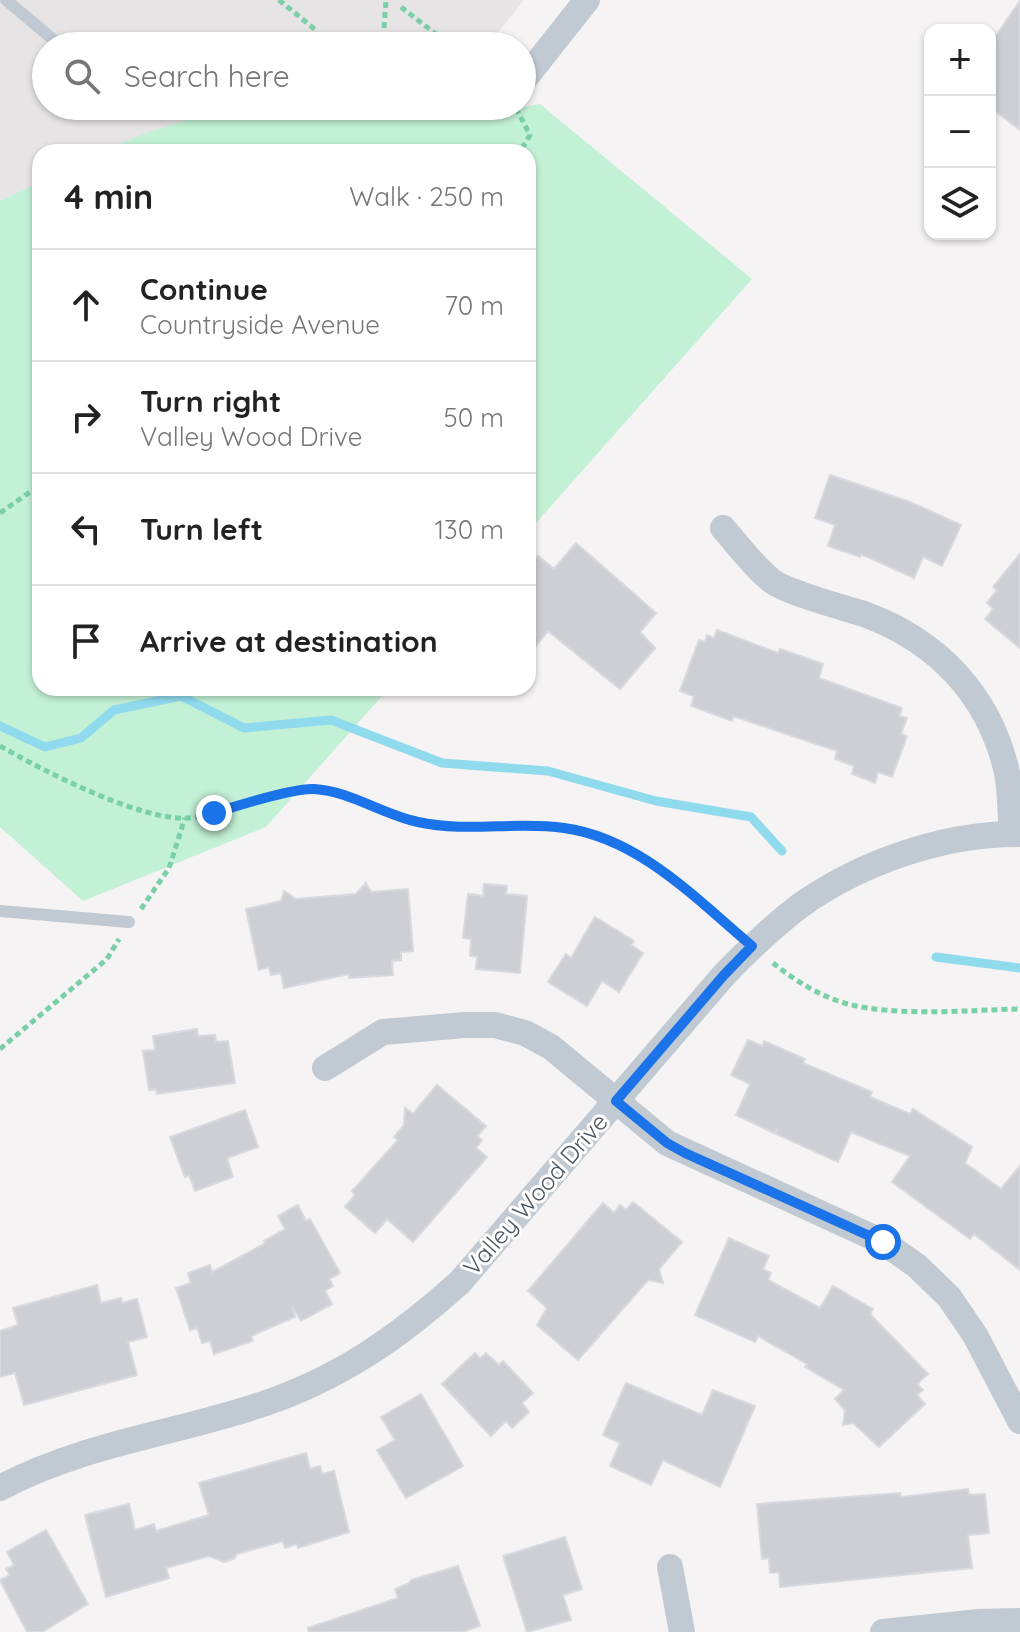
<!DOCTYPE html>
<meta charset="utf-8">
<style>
:root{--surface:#fff;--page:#f2f2f2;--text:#222;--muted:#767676;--line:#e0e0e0}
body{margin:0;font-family:Quicksand,sans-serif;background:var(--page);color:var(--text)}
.controls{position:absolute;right:24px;top:24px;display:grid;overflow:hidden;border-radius:16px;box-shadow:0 2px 6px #0004}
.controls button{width:72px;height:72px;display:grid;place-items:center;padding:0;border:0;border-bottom:2px solid var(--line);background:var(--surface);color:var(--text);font:40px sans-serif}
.stop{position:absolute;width:24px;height:24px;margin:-18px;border:6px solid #1a73e8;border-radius:50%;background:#fff}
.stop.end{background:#1a73e8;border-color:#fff;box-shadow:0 2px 8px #0008}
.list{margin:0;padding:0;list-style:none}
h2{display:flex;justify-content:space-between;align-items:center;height:104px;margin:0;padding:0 32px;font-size:34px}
h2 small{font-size:26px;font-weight:400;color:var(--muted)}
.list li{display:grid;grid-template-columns:52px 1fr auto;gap:24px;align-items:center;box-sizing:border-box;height:112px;padding:0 32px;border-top:2px solid var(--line)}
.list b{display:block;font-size:30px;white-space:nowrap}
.list p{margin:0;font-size:26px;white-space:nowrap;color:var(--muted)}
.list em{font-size:26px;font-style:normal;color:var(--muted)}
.icon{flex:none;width:44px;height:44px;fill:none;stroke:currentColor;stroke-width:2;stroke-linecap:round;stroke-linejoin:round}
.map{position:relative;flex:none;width:1020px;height:1632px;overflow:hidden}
.search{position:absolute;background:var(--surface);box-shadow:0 2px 6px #0004;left:32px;top:32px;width:504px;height:88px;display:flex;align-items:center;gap:20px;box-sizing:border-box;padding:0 28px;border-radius:44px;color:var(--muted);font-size:30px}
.panel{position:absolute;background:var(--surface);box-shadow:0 2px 6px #0004;left:32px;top:144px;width:504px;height:552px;border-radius:24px}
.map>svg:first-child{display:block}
.education{fill:#e6e4e5}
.green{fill:#c3f1d5}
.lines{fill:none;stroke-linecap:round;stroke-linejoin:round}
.stream{stroke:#90daee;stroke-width:9}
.building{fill:#cdcfd5;stroke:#d7d9de;stroke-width:2}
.path{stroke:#7ad0a6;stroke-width:5;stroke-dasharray:6 4;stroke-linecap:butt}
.lane{stroke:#c1cad2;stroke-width:12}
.street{stroke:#c1cad2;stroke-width:26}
.route{stroke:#1a73e8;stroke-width:10}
.labels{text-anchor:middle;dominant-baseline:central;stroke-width:6;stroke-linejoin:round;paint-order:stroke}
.street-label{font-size:24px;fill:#4a5661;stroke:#fff}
</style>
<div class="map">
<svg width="1020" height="1632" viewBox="0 0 1020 1632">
<rect width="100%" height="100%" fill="#f5f3f3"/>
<polygon class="education" points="0,0 524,0 487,46 46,46 46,106 230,106 142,134 103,152 40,152 40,182 0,201"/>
<g class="green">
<path d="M540 104 752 279 528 532V152H103L142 134 230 106H450C477 121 511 109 540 104Z"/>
<polygon points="40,182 40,688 389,688 266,827 83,901 0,827 0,201"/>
</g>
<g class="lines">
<g class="stream">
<polyline points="0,726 45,747 81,738 114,710 181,696 244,728 331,720 442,763 548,771 656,801 751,817 782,851"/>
<polyline points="936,957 1020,968"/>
</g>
</g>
<g class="building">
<polygon points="1020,1 1020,130 990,107 990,44"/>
<polygon points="830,475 910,502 961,525 942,566 923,557 914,578 861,554 860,557 828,546 835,525 815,518"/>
<polygon points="576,543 656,613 640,632 655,648 620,689 548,631 528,656 528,568 538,556 554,569"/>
<polygon points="1020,554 1020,648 985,619 993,609 987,603 997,590 993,587"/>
<polygon points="717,630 778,653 780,649 823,664 819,678 902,708 899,716 907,718 901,734 907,736 892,777 878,772 875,783 852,774 854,766 835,759 837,751 733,716 732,721 691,706 694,696 680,691 699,640 705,642 707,635 714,638"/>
<polygon points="366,883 371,892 408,889 413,951 401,952 401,960 392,961 393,975 349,978 349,974 284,988 281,973 271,975 269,967 259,970 246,909 281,901 284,891 296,899 356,894"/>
<polygon points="484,884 507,886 506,894 527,896 520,973 476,969 477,957 470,956 471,939 463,938 468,894 483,896"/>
<polygon points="595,917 634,941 631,945 643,953 619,992 602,981 587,1006 548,982 566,954 571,958"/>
<polygon points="197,1029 198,1036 215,1035 216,1042 228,1041 235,1083 157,1094 156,1089 149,1090 143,1051 155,1050 153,1036"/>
<polygon points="748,1040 762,1046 764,1041 805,1059 803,1063 872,1092 870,1097 910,1114 913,1109 972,1147 965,1163 1001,1189 1020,1166 1020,1270 974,1234 970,1239 892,1182 910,1156 851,1132 838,1162 776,1134 777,1130 774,1133 736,1115 750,1084 731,1075"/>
<polygon points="437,1085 486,1126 477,1136 482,1140 476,1148 487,1157 413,1242 387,1219 375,1233 345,1207 355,1195 352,1191 398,1140 394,1137 404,1125 405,1108 413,1114"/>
<polygon points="245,1110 258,1147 227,1158 233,1177 195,1191 189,1175 185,1177 170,1137"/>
<polygon points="633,1202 682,1242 659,1269 663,1283 648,1280 578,1360 537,1325 547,1308 528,1291 603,1203 614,1213 620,1205 626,1210"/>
<polygon points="298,1205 306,1221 310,1219 340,1273 329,1279 333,1286 325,1291 332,1304 301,1321 292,1306 295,1317 251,1336 253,1341 214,1354 210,1341 202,1343 197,1328 190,1330 176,1288 191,1283 188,1273 210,1265 212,1272 266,1243 264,1241 285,1229 278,1216"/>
<polygon points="729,1238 769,1256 763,1269 771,1273 768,1280 820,1308 833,1286 873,1309 870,1314 928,1374 917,1384 923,1390 917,1395 925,1404 879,1447 853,1423 843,1425 845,1410 835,1399 844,1390 805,1367 807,1364 758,1336 755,1342 695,1315"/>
<polygon points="97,1285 101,1303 121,1298 122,1303 137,1299 147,1337 128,1342 137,1375 24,1405 15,1373 0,1377 0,1331 18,1325 13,1308"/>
<polygon points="475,1353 480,1358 486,1353 499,1365 503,1361 533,1393 522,1403 529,1412 512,1428 506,1421 491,1436 442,1384"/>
<polygon points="626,1383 702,1415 713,1390 755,1406 720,1487 663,1460 651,1485 610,1466 620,1443 603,1435"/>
<polygon points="421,1394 463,1466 406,1498 377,1450 395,1440 381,1417"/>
<polygon points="306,1453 310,1469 320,1466 322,1474 334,1471 349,1532 298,1548 297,1544 285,1548 283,1541 237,1554 234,1559 224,1562 209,1556 166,1568 169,1578 106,1597 85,1515 129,1504 135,1530 154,1524 156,1531 209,1515 199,1483"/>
<polygon points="968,1489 969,1495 985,1494 989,1533 968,1535 972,1568 780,1587 779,1572 770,1573 769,1558 762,1559 757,1504 900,1493 901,1497"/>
<polygon points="46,1530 88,1604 42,1632 27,1632 0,1580 10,1575 6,1569 14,1565 7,1552"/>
<polygon points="565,1537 582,1589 563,1595 571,1620 527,1632 503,1556"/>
<polygon points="458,1566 480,1626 462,1632 309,1632 308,1628 398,1598 395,1589 409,1583 411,1580"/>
</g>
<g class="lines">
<g class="path">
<polyline points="279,0 317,31"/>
<polyline points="401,7 441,38"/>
<polyline points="384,28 386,0"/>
<polyline points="516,108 530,135 520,152"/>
<polyline points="0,513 40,485"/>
<path d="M0 746C42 770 138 820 186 818 228 816 268 792 310 789 339 786 388 816 420 823 466 832 513 824 560 827 629 832 684 888 734 931"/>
<polyline points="141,909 169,868 185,818"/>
<path d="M773 963C794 980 821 997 848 1004 898 1017 968 1010 1020 1009"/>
<polyline points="0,1049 107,959 119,939"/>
</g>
<g class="lane">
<polyline points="6,0 61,46"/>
<polyline points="0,911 129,922"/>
</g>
<g class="street">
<polyline points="522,82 587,0"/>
<path d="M723 528C738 545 754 567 772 581 786 592 844 608 864 614 938 641 990 696 1007 773 1011 793 1010 814 1012 834"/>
<polyline points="325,1068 383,1032 465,1025 495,1025 525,1033 551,1047 667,1143 883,1242 917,1266 949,1297 975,1335 1020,1421"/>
<path d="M0 1488C82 1444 173 1434 260 1405 339 1379 399 1337 460 1282L724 975C748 950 773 926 801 905 862 862 945 833 1020 834"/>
<polyline points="670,1567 682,1632"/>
<polyline points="883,1632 979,1622 1020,1621"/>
</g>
</g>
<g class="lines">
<path class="route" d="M214 813C236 806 294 788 314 789 350 791 383 815 418 822 467 833 516 821 564 828 639 838 696 899 752 946L724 975 616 1101 667 1143 685 1153 883 1242"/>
</g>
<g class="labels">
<g class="street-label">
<text transform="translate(535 1194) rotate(-49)">Valley Wood Drive</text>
</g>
</g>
</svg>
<div class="controls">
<button>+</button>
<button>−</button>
<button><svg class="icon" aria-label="layers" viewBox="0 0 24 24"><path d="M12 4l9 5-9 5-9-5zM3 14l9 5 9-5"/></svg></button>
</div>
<div class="stop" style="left:883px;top:1242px"></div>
<div class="stop end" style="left:214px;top:813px"></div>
<div class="search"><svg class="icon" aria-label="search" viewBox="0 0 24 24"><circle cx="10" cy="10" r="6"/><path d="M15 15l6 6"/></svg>Search here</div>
<section class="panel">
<h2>4 min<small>Walk · 250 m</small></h2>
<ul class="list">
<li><svg class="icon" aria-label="ahead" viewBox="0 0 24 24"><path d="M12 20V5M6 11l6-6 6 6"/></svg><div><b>Continue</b><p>Countryside Avenue</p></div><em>70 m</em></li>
<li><svg class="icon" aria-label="right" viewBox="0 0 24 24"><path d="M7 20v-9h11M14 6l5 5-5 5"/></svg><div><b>Turn right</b><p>Valley Wood Drive</p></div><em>50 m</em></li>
<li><svg class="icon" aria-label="left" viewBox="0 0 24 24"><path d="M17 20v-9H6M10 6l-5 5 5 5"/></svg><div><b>Turn left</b></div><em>130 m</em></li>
<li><svg class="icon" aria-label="arrive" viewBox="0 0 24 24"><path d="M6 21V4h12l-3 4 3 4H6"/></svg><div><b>Arrive at destination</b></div></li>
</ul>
</section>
</div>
